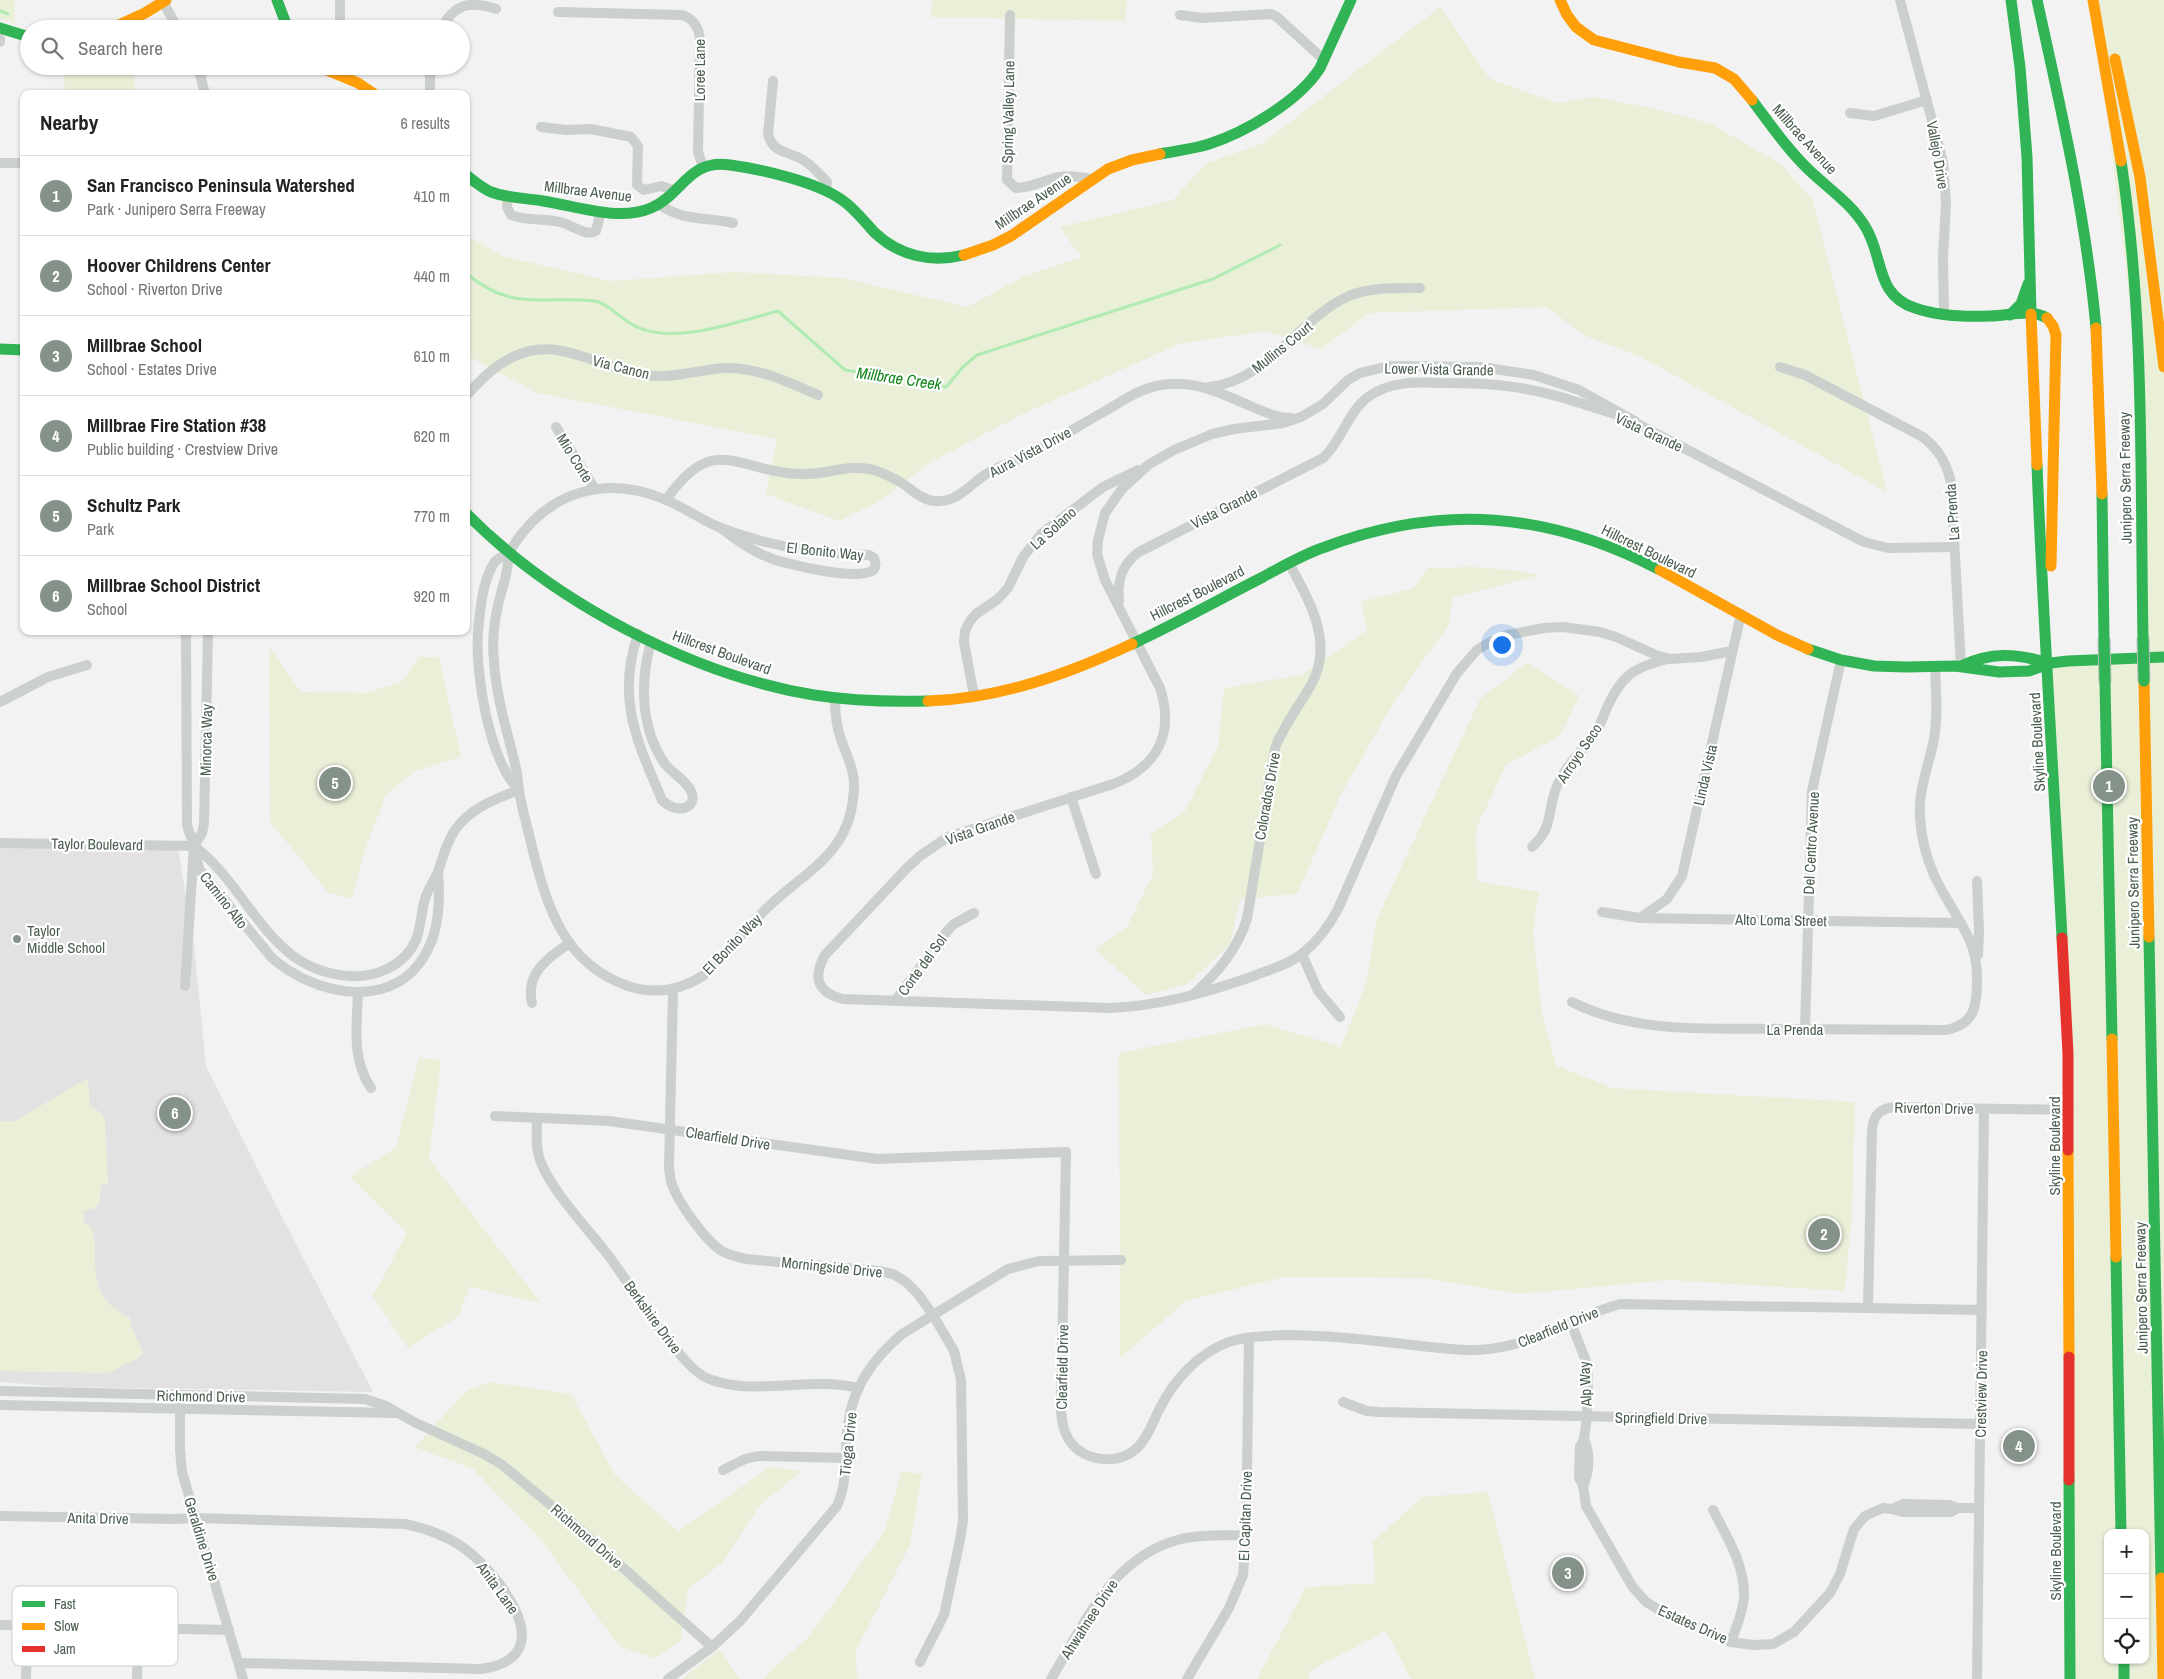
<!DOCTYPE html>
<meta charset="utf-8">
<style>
:root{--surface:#fff;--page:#f6f6f6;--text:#222;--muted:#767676;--line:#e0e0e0;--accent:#859289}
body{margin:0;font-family:"Archivo Narrow",sans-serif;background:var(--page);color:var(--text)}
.controls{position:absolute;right:15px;bottom:15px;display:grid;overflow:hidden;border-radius:10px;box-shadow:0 1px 4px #0004}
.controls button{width:45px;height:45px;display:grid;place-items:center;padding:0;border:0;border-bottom:1px solid var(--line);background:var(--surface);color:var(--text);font:25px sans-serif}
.you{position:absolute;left:1501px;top:644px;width:18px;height:18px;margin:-12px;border:4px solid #fff;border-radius:50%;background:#1a73e8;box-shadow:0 0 0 8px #1a73e833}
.badge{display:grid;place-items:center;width:32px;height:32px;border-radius:50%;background:var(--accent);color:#fff;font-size:16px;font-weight:700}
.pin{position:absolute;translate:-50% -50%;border:2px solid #fff;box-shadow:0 1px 5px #0006}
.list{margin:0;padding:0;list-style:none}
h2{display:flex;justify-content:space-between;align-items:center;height:65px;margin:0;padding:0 20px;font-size:21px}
h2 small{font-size:16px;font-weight:400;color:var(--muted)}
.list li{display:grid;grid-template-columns:32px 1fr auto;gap:15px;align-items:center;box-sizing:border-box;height:80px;padding:0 20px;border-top:1px solid var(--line)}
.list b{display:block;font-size:19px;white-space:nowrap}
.list p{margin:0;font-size:16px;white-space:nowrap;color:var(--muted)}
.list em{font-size:16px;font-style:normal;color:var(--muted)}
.icon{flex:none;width:28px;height:28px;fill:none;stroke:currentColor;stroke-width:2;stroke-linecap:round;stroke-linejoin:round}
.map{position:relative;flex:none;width:2164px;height:1679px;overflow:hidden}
.search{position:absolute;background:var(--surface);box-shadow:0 1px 4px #0004;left:20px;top:20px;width:450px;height:55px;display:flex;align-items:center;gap:12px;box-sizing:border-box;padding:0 18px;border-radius:28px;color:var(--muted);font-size:19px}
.panel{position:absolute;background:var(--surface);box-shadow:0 1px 4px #0004;left:20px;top:90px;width:450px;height:545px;border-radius:10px}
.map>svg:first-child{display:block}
.education{fill:#e3e2e3}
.green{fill:#eaefd8;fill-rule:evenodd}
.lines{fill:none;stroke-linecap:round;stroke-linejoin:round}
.stream{stroke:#b0ebb3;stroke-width:3}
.street{stroke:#ccd0cd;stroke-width:10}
.fast{stroke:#30b455;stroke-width:11}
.slow{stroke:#ff9f0a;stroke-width:11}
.jam{stroke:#e5322d;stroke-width:11}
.fast-bridge-casing{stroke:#b7c0bb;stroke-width:13;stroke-linecap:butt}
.fast-bridge{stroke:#30b455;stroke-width:11}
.poi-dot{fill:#859289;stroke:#fff;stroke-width:2}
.labels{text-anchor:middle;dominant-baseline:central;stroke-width:4.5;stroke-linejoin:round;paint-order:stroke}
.street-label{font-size:15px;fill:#4a5e50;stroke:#fff}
.poi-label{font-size:15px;fill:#4a5e50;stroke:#fff;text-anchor:start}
.water-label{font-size:16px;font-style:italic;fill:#14881b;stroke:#fff}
.key{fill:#fff;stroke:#c9cfca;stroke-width:1}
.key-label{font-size:14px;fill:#4a5e50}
</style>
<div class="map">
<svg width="2164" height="1679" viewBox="0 0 2164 1679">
<rect width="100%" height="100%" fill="#f2f2f2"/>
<polygon class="education" points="0,840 178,849 194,945 206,1066 284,1221 373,1392 62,1387 0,1382"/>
<g class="green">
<polygon points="0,0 14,0 15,24 0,19"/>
<polygon points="932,0 1127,0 1125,21 931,17"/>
<path d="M2093 0H2164V1679H2075L2069 1110 2046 660 2143 658 2138 366ZM2108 1533H2145V1660H2108Z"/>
<polygon points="1440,7 1490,79 1558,103 1594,97 1653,108 1711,124 1781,164 1813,201 1887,492 1641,357 1586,336 1546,307 1369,313 1321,349 1265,331 1179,344 1023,414 929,463 877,503 838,521 766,494 777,439 538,393 466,355 466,234 501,256 611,281 734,272 842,278 967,307 1025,276 1081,257 1060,227 1173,200 1205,164 1263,143"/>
<polygon points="63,66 134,66 135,94 65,94"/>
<polygon points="1473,567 1520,571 1539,575 1453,598 1448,626 1395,700 1341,794 1297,894 1240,899 1230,944 1188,984 1146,995 1095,949 1127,927 1153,874 1151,834 1185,811 1218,746 1224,688 1301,675 1367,630 1361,602 1414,588 1427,568"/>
<polygon points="269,647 301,692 366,693 402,681 419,657 439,657 461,757 415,771 386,795 365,850 352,898 329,893 270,822"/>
<polygon points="1527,663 1579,695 1561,735 1506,765 1476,829 1477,881 1539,892 1533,931 1542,1014 1556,1065 1612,1088 1855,1102 1852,1213 1845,1291 1669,1280 1518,1294 1425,1278 1284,1277 1186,1301 1120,1358 1119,1053 1265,1024 1341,1047 1367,981 1376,921 1480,699"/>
<polygon points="419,1058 441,1060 429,1159 541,1303 469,1287 459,1316 408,1348 373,1296 407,1233 350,1177 396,1147"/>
<path d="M88 1078 90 1106 101 1113 105 1121 108 1184 101 1185 99 1203 95 1208 83 1211 84 1223 90 1226C96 1237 95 1245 95 1257 95 1287 102 1304 130 1318V1323L143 1353 140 1357 108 1373 0 1371V1121H15Z"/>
<polygon points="489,1382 571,1394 615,1475 678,1531 770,1467 802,1471 759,1506 721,1564 688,1589 681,1641 654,1658 619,1646 542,1541 473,1469 415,1447 466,1391"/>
<polygon points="902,1470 922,1475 910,1545 856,1650 857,1679 764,1679 772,1669 809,1637 885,1530"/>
<polygon points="1488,1492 1535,1679 1411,1679 1386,1631 1311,1670 1308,1679 1257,1679 1306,1587 1375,1583 1373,1542 1422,1497"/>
<polygon points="719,1650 740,1679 682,1679"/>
</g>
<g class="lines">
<g class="stream">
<polyline points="0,11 8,14"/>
<polyline points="24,54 29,54"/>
<path d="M466 273C513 313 542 295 595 301 608 303 624 322 637 327 676 345 739 321 778 311L845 370 946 387 963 367 977 355 1213 279 1280 245"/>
</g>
<g class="street">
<polyline points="1900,0 1943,162 1946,203 1943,258 1944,314"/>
<polyline points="163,2 178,29"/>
<path d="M558 12 682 15C694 19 699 27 700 40L698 152 703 167"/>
<path d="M1010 15 1007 180 1016 188C1032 188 1044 180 1059 177 1070 175 1081 177 1091 179"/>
<polyline points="1180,15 1203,18 1271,14 1277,17 1323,59"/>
<polyline points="340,29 340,0"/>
<path d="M441 29C454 4 470 0 496 9"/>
<polyline points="0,39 0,42"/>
<polyline points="198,66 205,94"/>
<path d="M773 81 768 134C773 154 789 151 803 160 812 165 820 175 827 182L826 191"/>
<polyline points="430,94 430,66"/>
<polyline points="1850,113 1874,116 1927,100"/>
<polyline points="541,127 566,130 591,129 631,137 638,146 637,185 644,190 661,186 673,190"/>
<polyline points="0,163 24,163"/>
<path d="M508 196 507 207 511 215C528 222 546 217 563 223 574 226 586 237 596 231L601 211"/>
<path d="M659 204C681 221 706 217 733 223"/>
<path d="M1780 367 1805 375 1923 437C1939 450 1946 462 1951 482L1961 666"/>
<path d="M1209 387C1269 381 1299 317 1351 295 1373 287 1397 288 1420 288"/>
<path d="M466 396C484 376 503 357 530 351 566 342 608 370 644 375 672 379 697 370 724 368 758 367 788 382 818 395"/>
<polyline points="1630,420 1864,542 1888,548 1954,547"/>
<path d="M1635 421 1579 390 1534 375 1481 367 1389 366 1360 373 1348 380 1323 404 1301 417 1283 423 1234 429 1212 434 1174 450 1148 465 1122 489 1105 513 1098 540 1097 554 1105 580 1160 688C1174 732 1159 765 1116 783L948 837 920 856 907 868 825 955C812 978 818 993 843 999L1110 1008C1159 1006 1205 993 1251 977 1268 970 1288 965 1303 953 1318 941 1329 926 1338 909L1396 776 1457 673 1477 650 1490 642 1508 635 1544 628 1563 627 1600 632 1616 637 1656 655 1670 659 1701 657 1732 651"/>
<polyline points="556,427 595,489"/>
<path d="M666 500C714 431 735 471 799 474 825 476 848 463 874 470 884 473 893 478 902 483 912 490 922 500 934 501 958 503 969 485 986 474 999 465 1014 463 1028 455 1055 441 1080 425 1107 410 1124 400 1141 388 1161 385 1196 379 1224 395 1255 408 1267 413 1278 418 1291 418"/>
<path d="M508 553C509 572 502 587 498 605 494 623 492 643 494 661 496 699 509 736 517 773 518 779 518 785 519 791 522 810 528 828 532 847 547 907 564 964 628 986 655 995 681 990 704 975 725 953 745 930 767 908 809 868 852 853 854 787 855 770 846 755 841 739 836 726 835 712 835 698"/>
<path d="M1119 601C1117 580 1122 564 1139 552L1323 458C1342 441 1347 413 1368 397 1390 381 1416 382 1441 383 1463 383 1485 383 1506 386 1544 390 1580 403 1617 415"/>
<path d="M186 631 187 824C188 831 191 837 194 844 197 853 196 861 200 870L272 958C317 997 399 1013 429 947 440 924 440 896 438 872"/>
<path d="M638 634C616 699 637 741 662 800 676 815 699 809 691 791 686 780 672 773 665 764 640 728 640 681 651 642"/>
<polyline points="974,696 964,642 965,631 970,621 976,614 998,599 1008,588 1023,557 1041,534 1103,487 1138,470"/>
<polyline points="0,702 48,677 87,665"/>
<path d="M519 790C489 760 475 674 478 633 480 611 482 582 494 563 498 557 504 557 509 552 511 550 513 546 515 543 550 491 606 475 664 499 684 507 701 520 721 528 770 547 817 554 869 555L874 558C875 561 877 565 874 569 864 583 785 564 770 558 752 551 736 540 721 528"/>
<polyline points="1071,797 1096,874"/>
<polyline points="0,843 194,846"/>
<path d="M194 846C234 876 254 926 293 956 310 968 330 975 350 976 376 978 405 965 416 940 421 927 421 912 425 899 428 889 434 881 438 872 443 857 446 843 455 830 470 808 495 799 519 790"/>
<path d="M1532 847C1555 825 1546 812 1557 786 1565 766 1580 753 1593 737 1599 728 1602 719 1606 710 1621 676 1632 668 1667 659"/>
<polyline points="1977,881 1979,932 1978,955"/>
<polyline points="1602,912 1640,918 1961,923"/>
<polyline points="1640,918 1667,899 1682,876 1741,614"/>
<polyline points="1302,954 1318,991 1340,1017"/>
<polyline points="185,986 194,846 202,833 204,824 208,631"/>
<path d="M673 990 669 1167C670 1174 670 1181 673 1187 680 1205 704 1238 720 1250 728 1255 737 1257 746 1259L879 1271 893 1274 906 1282 918 1294 933 1315 954 1351 961 1380 963 1521 960 1540 944 1615 920 1662"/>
<path d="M358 992C357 1025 351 1059 371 1088"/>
<path d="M1195 993C1218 972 1237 950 1247 919L1275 748C1284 725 1299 706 1311 685 1335 642 1309 601 1289 563"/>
<polyline points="895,1001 948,930 954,924 974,913"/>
<path d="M1572 1002C1634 1034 1710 1028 1778 1029 1834 1029 1890 1030 1946 1030 1975 1024 1977 1006 1977 979 1977 966 1975 951 1969 939 1959 917 1944 897 1934 875 1926 857 1921 837 1920 817 1918 790 1929 765 1934 739 1938 715 1936 691 1935 667"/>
<path d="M532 1003C525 974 548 957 570 943"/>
<polyline points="1805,1029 1812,791 1841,660"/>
<path d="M495 1116 609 1121 877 1159 1066 1152 1061 1411C1062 1421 1063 1431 1069 1440 1084 1462 1118 1466 1138 1447 1149 1436 1153 1421 1160 1408 1174 1380 1197 1355 1226 1343 1244 1336 1266 1336 1286 1335 1331 1335 1376 1341 1421 1346 1439 1348 1459 1351 1477 1350 1531 1348 1570 1318 1620 1304L1982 1310"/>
<path d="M537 1118C537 1131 535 1147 540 1160 550 1189 588 1229 608 1255 634 1290 656 1328 685 1360 692 1368 701 1377 712 1380 756 1396 809 1376 859 1388"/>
<path d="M1868 1308 1872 1129C1874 1115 1879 1109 1894 1107L2069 1110"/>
<polyline points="1571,1323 1586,1361 1588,1378 1587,1417 1584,1439 1580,1447 1579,1478 1583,1485 1586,1506 1632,1586 1646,1602 1663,1612 1731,1642 1754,1645 1773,1644 1794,1632 1830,1593 1840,1574 1854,1529 1865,1516 1883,1508 1892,1509 1902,1512 1951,1512 1957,1508"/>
<polyline points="0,1391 365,1399 386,1406 414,1422 484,1454 501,1464 575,1525 712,1647"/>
<polyline points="1343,1402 1367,1411 1379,1412 1980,1424"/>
<polyline points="0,1405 395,1413"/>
<polyline points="180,1405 180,1450 182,1472 243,1679"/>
<polyline points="723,1470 745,1459 758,1456 846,1458"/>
<path d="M1583 1485C1590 1473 1590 1452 1584 1439"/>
<polyline points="1892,1509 1903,1504 1950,1505 1957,1508 1979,1508"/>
<path d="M1713 1510C1727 1537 1745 1565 1744 1597 1743 1612 1736 1628 1731 1642"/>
<path d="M0 1516 175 1519 196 1518 405 1524C424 1528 442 1534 458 1544 496 1568 567 1658 481 1669L239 1663"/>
<polyline points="0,1625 229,1630"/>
<polyline points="26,1679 27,1626"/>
<polyline points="137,1679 138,1628"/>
<path d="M668 1679 712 1647 740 1621 837 1506C849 1479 844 1452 848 1424 853 1386 874 1358 902 1334L1008 1269 1039 1261 1121 1260"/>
<path d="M1051 1679C1085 1623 1112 1556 1181 1539 1202 1534 1225 1536 1246 1535"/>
<polyline points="1187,1679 1229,1608 1243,1575 1246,1535 1249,1338"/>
<polyline points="1977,1679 1984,1109"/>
</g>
<g class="fast">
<polyline points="277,0 288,29"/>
<polyline points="2011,0 2020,67 2027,157 2031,314"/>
<path d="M2037 0C2061 109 2086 217 2096 328"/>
<polyline points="0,28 29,37"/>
<path d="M1752 100C1770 124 1788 150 1810 171 1829 189 1852 204 1866 228 1884 258 1875 295 1915 308 1938 316 1966 317 1990 316 2008 316 2030 308 2047 318"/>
<path d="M1160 154C1176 151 1193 149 1209 144 1246 132 1299 101 1320 68L1351 0"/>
<path d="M2121 161C2145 318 2140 479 2143 638"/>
<path d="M466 175C474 181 482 188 491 192 507 198 526 198 543 201 576 206 619 222 651 208 683 194 688 159 730 165 761 169 817 182 842 200 854 208 864 221 874 232 899 256 931 263 964 255"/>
<polyline points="2010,315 2021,304 2028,284"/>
<polyline points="0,349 24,350"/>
<path d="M2037 465C2043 623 2054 780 2062 938"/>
<polyline points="2102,494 2104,639"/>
<path d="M466 513C552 601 692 675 814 695 852 701 890 702 928 701"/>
<path d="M1132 644C1177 623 1220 599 1263 577 1283 566 1304 554 1325 547 1443 503 1549 512 1660 570"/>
<polyline points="1808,649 1841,660 1874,666 1906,667 1955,666 1999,672 2029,671 2051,663 2068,661 2164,657"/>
<path d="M1961 666C1990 652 2017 653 2047 663"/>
<polyline points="2105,682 2112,1039"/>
<polyline points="2149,937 2161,1578"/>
<polyline points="2116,1257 2121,1533"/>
<polyline points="2069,1480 2070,1679"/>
<polyline points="2124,1660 2124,1679"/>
</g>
<g class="slow">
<polyline points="1560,0 1567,15 1576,27 1594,40 1679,62 1715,68 1734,79 1752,100"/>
<polyline points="2093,0 2121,161"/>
<polyline points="110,29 145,13 166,0"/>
<polyline points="2115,59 2140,177 2164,367"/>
<polyline points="317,66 358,83 374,94"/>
<polyline points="964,255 993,245 1011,236 1108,169 1132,160 1160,154"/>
<polyline points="2031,314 2037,465"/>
<polyline points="2047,318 2053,326 2056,335 2051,566"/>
<polyline points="2096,328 2102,494"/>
<polyline points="1660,570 1777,635 1808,649"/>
<polyline points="2144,681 2149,937"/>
<path d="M928 701C999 699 1068 674 1132 644"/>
<polyline points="2112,1039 2116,1257"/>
<polyline points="2068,1150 2069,1357"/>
<polyline points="2161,1578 2163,1679"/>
</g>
<g class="jam">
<polyline points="2062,938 2068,1054 2068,1150"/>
<polyline points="2069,1357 2069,1480"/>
</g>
<g class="fast-bridge-casing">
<g id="fast-bridge">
<polyline points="2143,638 2144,681"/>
<polyline points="2104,639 2105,682"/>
</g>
</g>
<use href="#fast-bridge" class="fast-bridge"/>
</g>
<circle class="poi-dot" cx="17" cy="939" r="5"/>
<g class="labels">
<g class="street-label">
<text transform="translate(699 70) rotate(-90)">Loree Lane</text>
<text transform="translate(1008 112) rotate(-89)">Spring Valley Lane</text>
<text transform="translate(1805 139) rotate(48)">Millbrae Avenue</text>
<text transform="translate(1938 155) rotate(80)">Vallejo Drive</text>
<text transform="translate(588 191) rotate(7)">Millbrae Avenue</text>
<text transform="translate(1033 201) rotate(-34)">Millbrae Avenue</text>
<text transform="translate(1282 347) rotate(-39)">Mullins Court</text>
<text transform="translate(621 367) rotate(14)">Via Canon</text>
<text transform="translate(1439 369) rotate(1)">Lower Vista Grande</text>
<text transform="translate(1649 432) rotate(25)">Vista Grande</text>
<text transform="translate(1030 452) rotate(-28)">Aura Vista Drive</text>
<text transform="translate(575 458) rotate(58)">Mio Corte</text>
<text transform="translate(2125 478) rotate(-91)">Junipero Serra Freeway</text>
<text transform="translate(1224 508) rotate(-27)">Vista Grande</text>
<text transform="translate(1952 512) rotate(-94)">La Prenda</text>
<text transform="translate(1053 528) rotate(-42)">La Solano</text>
<text transform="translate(825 551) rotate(6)">El Bonito Way</text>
<text transform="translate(1649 551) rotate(26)">Hillcrest Boulevard</text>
<text transform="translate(1197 593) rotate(-27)">Hillcrest Boulevard</text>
<text transform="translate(722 652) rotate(20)">Hillcrest Boulevard</text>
<text transform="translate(206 740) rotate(-89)">Minorca Way</text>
<text transform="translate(2037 742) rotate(-93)">Skyline Boulevard</text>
<text transform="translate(1579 753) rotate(-56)">Arroyo Seco</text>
<text transform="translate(1705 775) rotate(-77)">Linda Vista</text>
<text transform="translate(1267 796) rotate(-80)">Colorados Drive</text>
<text transform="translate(980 828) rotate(-20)">Vista Grande</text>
<text transform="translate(1811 843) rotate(-87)">Del Centro Avenue</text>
<text transform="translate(97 844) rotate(1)">Taylor Boulevard</text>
<text transform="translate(2133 883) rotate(-91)">Junipero Serra Freeway</text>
<text transform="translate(224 900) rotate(52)">Camino Alto</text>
<text transform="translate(1781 920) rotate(1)">Alto Loma Street</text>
<text transform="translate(732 944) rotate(-46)">El Bonito Way</text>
<text transform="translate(922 965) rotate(-54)">Corte del Sol</text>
<text x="1795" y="1029">La Prenda</text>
<text transform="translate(1934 1108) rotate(1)">Riverton Drive</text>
<text transform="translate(728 1138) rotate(9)">Clearfield Drive</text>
<text transform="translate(2054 1146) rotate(-90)">Skyline Boulevard</text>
<text transform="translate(832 1267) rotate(6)">Morningside Drive</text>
<text transform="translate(2141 1288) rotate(-91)">Junipero Serra Freeway</text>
<text transform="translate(653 1317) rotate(54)">Berkshire Drive</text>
<text transform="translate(1558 1327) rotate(-22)">Clearfield Drive</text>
<text transform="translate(1062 1367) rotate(-89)">Clearfield Drive</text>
<text transform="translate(1585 1384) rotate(-93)">Alp Way</text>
<text transform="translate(1981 1394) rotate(-89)">Crestview Drive</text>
<text transform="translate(201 1396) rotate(1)">Richmond Drive</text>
<text transform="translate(1661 1418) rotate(1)">Springfield Drive</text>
<text transform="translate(848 1444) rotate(-84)">Tioga Drive</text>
<text transform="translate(1245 1516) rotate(-88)">El Capitan Drive</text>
<text transform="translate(98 1518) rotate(1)">Anita Drive</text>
<text transform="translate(587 1536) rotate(41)">Richmond Drive</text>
<text transform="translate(202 1539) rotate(73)">Geraldine Drive</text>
<text transform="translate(2055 1551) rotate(-90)">Skyline Boulevard</text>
<text transform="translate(498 1588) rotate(54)">Anita Lane</text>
<text transform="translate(1089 1619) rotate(-57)">Ahwahnee Drive</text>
<text transform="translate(1693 1624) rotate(24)">Estates Drive</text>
</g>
<g class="poi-label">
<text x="27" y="930">Taylor<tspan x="27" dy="17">Middle School</tspan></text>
</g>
<g class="water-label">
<text transform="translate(899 378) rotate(8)">Millbrae Creek</text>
</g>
</g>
<rect x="12" y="1586" width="166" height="80" rx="8" class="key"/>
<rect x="22" y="1601" width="23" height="6" fill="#30b455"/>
<rect x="22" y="1623" width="23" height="7" fill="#ff9f0a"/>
<rect x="22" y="1646" width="23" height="6" fill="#e5322d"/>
<g class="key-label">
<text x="54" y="1609">Fast</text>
<text x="54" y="1631">Slow</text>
<text x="54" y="1654">Jam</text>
</g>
</svg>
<div class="controls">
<button>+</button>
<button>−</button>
<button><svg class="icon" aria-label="locate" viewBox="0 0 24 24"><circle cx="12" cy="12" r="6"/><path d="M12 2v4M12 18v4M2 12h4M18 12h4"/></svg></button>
</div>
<div class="you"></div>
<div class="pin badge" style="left:2109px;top:786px">1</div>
<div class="pin badge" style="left:1824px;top:1234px">2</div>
<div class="pin badge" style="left:1568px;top:1573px">3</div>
<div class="pin badge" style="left:2019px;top:1446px">4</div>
<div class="pin badge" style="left:335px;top:783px">5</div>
<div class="pin badge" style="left:175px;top:1113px">6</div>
<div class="search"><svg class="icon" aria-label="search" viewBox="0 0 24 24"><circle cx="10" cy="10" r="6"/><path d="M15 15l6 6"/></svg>Search here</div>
<section class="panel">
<h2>Nearby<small>6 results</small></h2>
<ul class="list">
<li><span class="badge">1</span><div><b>San Francisco Peninsula Watershed</b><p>Park · Junipero Serra Freeway</p></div><em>410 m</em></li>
<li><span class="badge">2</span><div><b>Hoover Childrens Center</b><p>School · Riverton Drive</p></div><em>440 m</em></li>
<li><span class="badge">3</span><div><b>Millbrae School</b><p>School · Estates Drive</p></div><em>610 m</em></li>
<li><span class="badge">4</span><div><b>Millbrae Fire Station #38</b><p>Public building · Crestview Drive</p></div><em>620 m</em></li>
<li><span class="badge">5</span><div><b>Schultz Park</b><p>Park</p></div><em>770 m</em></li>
<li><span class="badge">6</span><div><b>Millbrae School District</b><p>School</p></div><em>920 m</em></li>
</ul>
</section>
</div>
